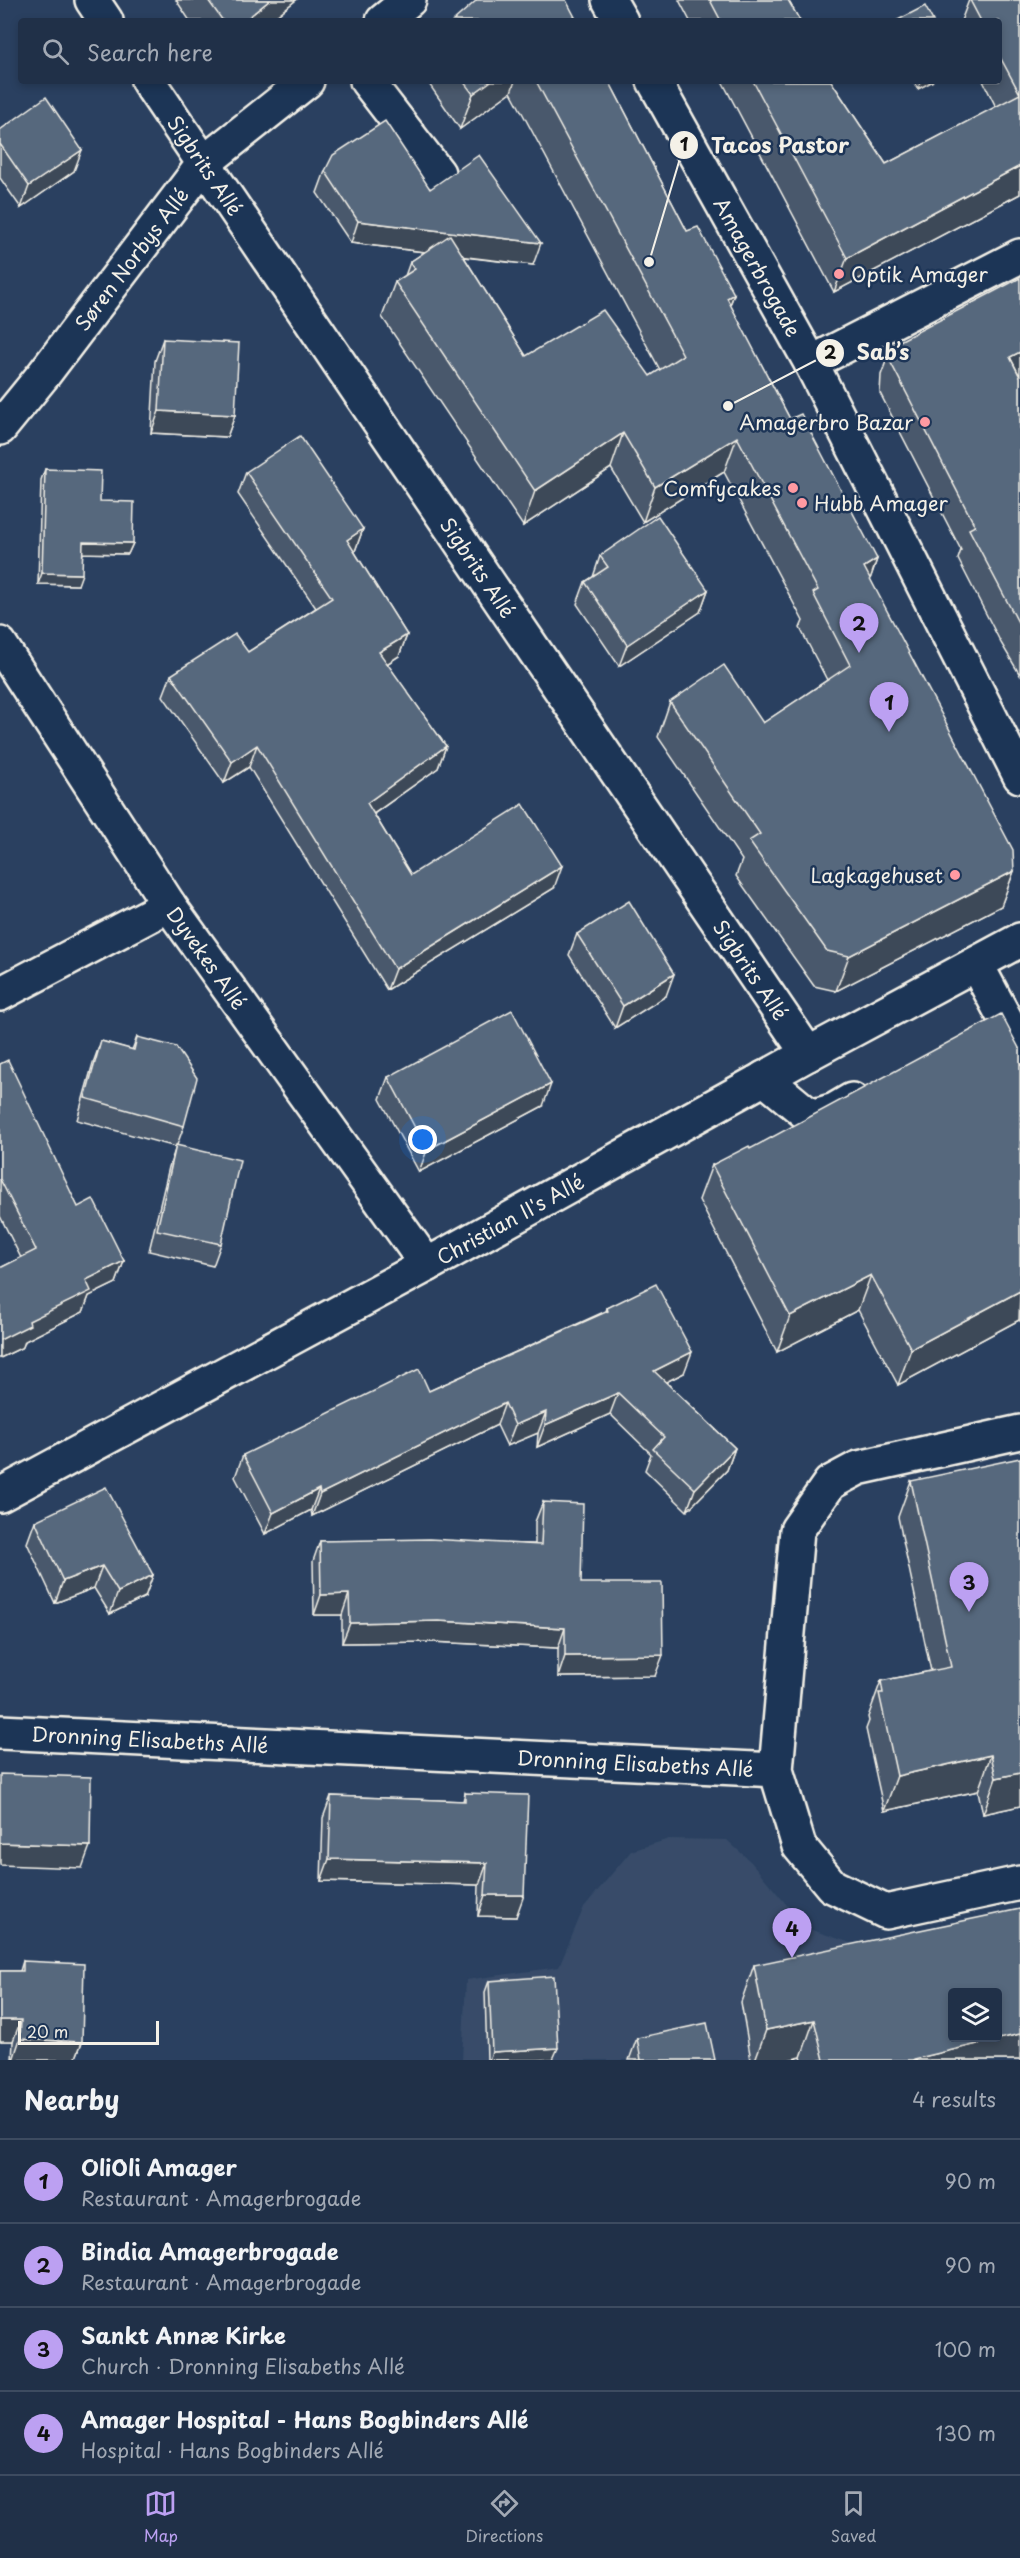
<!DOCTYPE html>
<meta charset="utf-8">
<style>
:root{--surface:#203048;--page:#28384f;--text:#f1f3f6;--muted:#a2a9b4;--line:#3d4b60;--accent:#bca0f2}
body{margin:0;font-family:"Playpen Sans",sans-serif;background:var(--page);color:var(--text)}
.controls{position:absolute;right:18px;bottom:18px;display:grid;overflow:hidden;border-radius:6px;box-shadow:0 3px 9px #0003}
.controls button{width:54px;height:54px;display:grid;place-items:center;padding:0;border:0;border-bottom:2px solid var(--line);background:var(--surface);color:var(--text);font:30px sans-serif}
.scale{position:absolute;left:18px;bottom:15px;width:141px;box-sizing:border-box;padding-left:6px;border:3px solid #f4f1e8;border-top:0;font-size:16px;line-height:21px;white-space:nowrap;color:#f4f1e8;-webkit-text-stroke:4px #1d3557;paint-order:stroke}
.you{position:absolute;left:423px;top:1140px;width:21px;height:21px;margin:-15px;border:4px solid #fff;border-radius:50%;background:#1a73e8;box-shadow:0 0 0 9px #1a73e833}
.badge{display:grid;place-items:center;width:39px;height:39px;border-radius:50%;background:var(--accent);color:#111;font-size:20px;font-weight:700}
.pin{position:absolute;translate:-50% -50px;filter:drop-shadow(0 2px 3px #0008)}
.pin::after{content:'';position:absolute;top:32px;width:21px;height:18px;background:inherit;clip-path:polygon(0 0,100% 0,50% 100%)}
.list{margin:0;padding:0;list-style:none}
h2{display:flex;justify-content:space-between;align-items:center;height:78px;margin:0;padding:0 24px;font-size:26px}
h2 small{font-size:20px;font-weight:400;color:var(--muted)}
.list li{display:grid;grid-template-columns:39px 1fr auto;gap:18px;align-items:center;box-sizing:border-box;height:84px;padding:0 24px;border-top:2px solid var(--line)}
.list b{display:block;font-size:22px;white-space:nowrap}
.list p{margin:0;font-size:20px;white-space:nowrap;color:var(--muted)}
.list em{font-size:20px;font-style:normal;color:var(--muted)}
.icon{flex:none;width:33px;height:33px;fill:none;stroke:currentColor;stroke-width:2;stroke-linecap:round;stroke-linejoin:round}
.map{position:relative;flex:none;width:1020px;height:2060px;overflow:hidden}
.search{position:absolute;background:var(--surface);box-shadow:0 3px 9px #0003;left:18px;right:18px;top:18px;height:66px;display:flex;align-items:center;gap:15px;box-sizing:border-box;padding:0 21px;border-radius:6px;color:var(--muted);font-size:22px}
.sheet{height:414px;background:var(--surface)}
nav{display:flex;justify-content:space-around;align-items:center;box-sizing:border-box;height:84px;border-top:2px solid var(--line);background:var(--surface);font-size:16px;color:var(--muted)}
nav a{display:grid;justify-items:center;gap:3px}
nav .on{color:var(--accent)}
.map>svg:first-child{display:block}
.built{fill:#374c69;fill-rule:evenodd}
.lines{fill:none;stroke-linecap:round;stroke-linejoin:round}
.minor-casing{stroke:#f4f1e8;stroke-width:38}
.minor{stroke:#1d3557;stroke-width:33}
.wall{fill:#4a596c;stroke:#f4f1e8;stroke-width:1.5}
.shaded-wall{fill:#3c4858;stroke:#f4f1e8;stroke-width:1.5}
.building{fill:#56677d;stroke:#f4f1e8;stroke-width:1.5;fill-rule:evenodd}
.poi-dot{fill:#ff9aa2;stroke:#1d3557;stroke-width:2}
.labels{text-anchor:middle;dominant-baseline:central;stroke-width:5;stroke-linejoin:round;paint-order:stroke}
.street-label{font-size:20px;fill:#f4f1e8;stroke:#1d3557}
.poi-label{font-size:20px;fill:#f4f1e8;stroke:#1d3557;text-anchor:end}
.leader{fill:none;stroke:#f4f1e8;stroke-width:2}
.callout-dot{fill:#f4f1e8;stroke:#1d3557;stroke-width:2}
.mark-label{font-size:18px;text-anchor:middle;font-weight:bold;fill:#111}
.callout-label{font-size:21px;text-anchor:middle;font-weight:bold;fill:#f4f1e8;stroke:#1d3557;stroke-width:5;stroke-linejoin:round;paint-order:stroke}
</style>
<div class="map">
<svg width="1020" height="2060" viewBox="0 0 1020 2060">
<rect width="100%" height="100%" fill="#2a4060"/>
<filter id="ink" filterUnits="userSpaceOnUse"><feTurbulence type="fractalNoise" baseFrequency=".0167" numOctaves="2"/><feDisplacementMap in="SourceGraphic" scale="12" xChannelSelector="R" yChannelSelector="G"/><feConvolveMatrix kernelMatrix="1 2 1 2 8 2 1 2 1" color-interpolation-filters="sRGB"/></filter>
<g filter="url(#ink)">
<path class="built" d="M669 1839 727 1840 751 1862 806 1928 866 1948 1020 1917V2060H462L466 1980 559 1967 584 1907 631 1851ZM952 1992H998V2038H952Z"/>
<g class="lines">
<g class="minor-casing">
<g id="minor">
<polyline points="92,0 106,21"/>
<polyline points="609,0 621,21"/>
<polyline points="383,21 409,0"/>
<path id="s1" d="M148 81 808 1054"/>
<polyline points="367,81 438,173"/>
<path id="s2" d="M654 81 811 363 1020 776"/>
<polyline points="811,363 1020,256"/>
<path id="s3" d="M0 428 44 374 205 162 307 81"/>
<path id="s4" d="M0 644 169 905 427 1265"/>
<polyline points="976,964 1020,1047"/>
<polyline points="0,994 169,905"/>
<polyline points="764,1078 811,1117 835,1110 852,1100"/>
<polyline points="1020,1432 858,1468 830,1483 797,1530 776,1770 799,1846 832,1886 886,1912 1020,1883"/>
<path id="s5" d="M0 1495 427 1265 808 1054 1020 940"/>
<path id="s6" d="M0 1732 776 1770"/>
</g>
</g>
<use href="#minor" class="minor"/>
</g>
<g class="wall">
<polygon points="176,0 296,0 270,21 190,21"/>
<polygon points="679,0 788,0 800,21 690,21"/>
<polygon points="969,0 1020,0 1020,194 834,292 722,81 831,81 886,164 996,107 983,81 999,81 999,21 961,21"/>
<polygon points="427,81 609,81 687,231 734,294 730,305 790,419 877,559 870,579 1014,871 1001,906 836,991 814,986 736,876 742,860 658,737 670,702 763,723 827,680 800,628 803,621 724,472 643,522 611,468 523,526 382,317 395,282 405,276 410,262 425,252 351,243 317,193 325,171 430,189 533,265 464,257 526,356 650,376 660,370 511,92 460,129"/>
<polygon points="913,81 933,81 918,89"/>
<polygon points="0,130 74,171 21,208 0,178"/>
<polygon points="163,339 235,415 227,437 151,433 155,361"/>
<polygon points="892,345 1020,377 1020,675 1001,643 958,559 961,550 880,393 881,375"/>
<polygon points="45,469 100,501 133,543 128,554 83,553 78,585 38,584 41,480"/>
<polygon points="246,472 363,529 355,551 354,551 407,635 399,656 387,664 446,746 438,768 374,814 411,875 554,888 387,990 249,767 224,783 163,696 171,675 248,652 316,608 238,494"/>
<polygon points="600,556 708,590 700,612 619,666 577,604 585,582 593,577"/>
<polygon points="577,934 666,996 615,1028 569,955"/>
<polygon points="137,1037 184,1126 177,1145 221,1244 213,1266 149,1251 169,1167 176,1147 77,1120 93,1063 101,1041 132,1050"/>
<polygon points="1020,1050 1020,1321 1019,1320 898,1385 858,1310 777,1352 699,1200 712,1165 750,1149"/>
<polygon points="0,1064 78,1207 124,1261 116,1283 89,1296 83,1312 25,1341 23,1347 0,1358 0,1268 21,1258 0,1216"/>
<polygon points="388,1077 543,1106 419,1172 380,1099"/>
<polygon points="607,1308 684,1373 666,1382 735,1448 727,1470 687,1511 645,1470 651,1454 610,1414 537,1447 538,1433 507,1446 497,1425 312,1516 311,1510 265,1534 235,1477 243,1455 429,1391 606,1311"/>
<polygon points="911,1481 1020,1806 983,1814 978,1791 884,1811 866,1729 869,1721 868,1717 881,1681 931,1671 898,1517"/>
<polygon points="543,1502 581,1583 655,1676 558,1677 558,1648 431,1642 342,1643 342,1615 314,1615 313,1561 320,1541 535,1544 535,1522"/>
<polygon points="35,1521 153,1575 145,1597 110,1614 94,1588 55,1603 27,1543"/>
<polygon points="465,1793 516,1917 478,1916 479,1885 321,1881 323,1818 331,1796 463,1801"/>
<polygon points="23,1961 82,2042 75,2060 12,2060 13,2041 0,2041 0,1971 20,1971"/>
<polygon points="754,1965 1020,2060 802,2060 801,2057 788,2060 751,2060 741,2002"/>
<polygon points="489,1981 553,2059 538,2060 487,2060 485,1992"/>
<polygon points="637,2038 715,2060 629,2060"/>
</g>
<g class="shaded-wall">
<polygon points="270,0 296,0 270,21 244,21"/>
<polygon points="491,81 515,81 511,92 460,129 473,94"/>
<polygon points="921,81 933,81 918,89"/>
<polygon points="82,150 74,171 21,208 29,186"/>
<polygon points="1020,166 1020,194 834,292 847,258"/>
<polygon points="358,221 541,243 533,265 351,243"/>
<polygon points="734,294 721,329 727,298"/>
<polygon points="1020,352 1020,376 1010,357"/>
<polygon points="159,411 235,415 227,437 151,433"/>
<polygon points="623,433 611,468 523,526 535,491"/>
<polygon points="737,437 724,472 643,522 655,487"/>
<polygon points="363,529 355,551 339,562 347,540"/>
<polygon points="83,542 133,543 128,554 79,553"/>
<polygon points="877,559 865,594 864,567"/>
<polygon points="42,573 82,574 78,585 38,584"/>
<polygon points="708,590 700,612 619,666 627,645"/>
<polygon points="407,635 399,656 371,674 379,652"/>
<polygon points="257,745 249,767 224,783 232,762"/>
<polygon points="446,746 438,768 359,824 367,803"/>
<polygon points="562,866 554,888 387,990 395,969"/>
<polygon points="1014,871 1001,906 836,991 849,956"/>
<polygon points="674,974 666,996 615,1028 623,1006"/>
<polygon points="551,1084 543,1106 419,1172 427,1150"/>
<polygon points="124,1261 116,1283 89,1296 83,1312 25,1341 23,1347 0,1358 0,1340 29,1321 86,1280"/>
<polygon points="871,1275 858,1310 777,1352 790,1316"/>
<polygon points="1020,1291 1019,1320 898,1385 911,1349"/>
<polygon points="692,1352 684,1373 646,1392 654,1371"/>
<polygon points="618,1393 610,1414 537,1447 545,1425"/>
<polygon points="505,1403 497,1425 312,1516 320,1494"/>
<polygon points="546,1412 538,1433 507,1446 515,1425"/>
<polygon points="735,1448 727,1470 687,1511 695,1489"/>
<polygon points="319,1489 311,1510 265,1534 273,1513"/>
<polygon points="102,1566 94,1588 55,1603 63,1581"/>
<polygon points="153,1575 145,1597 110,1614 118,1592"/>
<polygon points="349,1594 342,1615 314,1615 321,1595"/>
<polygon points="438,1621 565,1628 558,1648 431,1642 342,1643 350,1623"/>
<polygon points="663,1655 655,1676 558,1677 565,1656"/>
<polygon points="991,1755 978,1791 884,1811 897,1776"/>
<polygon points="1020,1773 1020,1806 983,1814 996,1778"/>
<polygon points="0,1843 90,1846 82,1868 0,1865"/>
<polygon points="329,1859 487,1863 479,1885 321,1881"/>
<polygon points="485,1895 524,1895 516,1917 478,1916"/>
<polygon points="0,2020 21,2020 13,2041 0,2041"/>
<polygon points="814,2020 801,2057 788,2060 755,2060 766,2030"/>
<polygon points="1020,2034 1020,2060 914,2060 914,2059"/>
<polygon points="20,2039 82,2042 75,2060 13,2060"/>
<polygon points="558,2048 553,2059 538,2060 489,2060 492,2052"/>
</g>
<g class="building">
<polygon points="208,0 270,0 244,21 223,21"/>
<polygon points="477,0 566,0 577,21 453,21"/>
<polygon points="710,0 788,0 800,21 721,21"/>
<polygon points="970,0 1020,0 1020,166 847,258 753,81 831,81 886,164 1020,94 999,55 999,21 981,21"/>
<polygon points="925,6 933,21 896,21"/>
<polygon points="463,81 491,81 473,94"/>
<polygon points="536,81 609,81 687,231 698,227 734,294 727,298 790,419 801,414 877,559 864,567 1013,850 1014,871 849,956 827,951 749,841 760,834 670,702 724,665 763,723 850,665 813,593 818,590 737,437 655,487 623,433 535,491 395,282 415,269 410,262 450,235 526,356 603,310 650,376 683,355"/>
<polygon points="46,97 82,150 29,186 0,144 0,130"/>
<polygon points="385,121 430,189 479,155 541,243 358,221 325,171 333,155"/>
<polygon points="1020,278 1020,352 1010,357 1020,377 1020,626 969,529 975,526 891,363 892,345"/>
<polygon points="163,339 239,343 235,415 159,411"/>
<polygon points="300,436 363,529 347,540 407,635 379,652 446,746 367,803 411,875 523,804 562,866 395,969 257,745 232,762 171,675 235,634 248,652 332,598 246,472"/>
<polygon points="45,469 101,471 100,501 134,502 133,543 83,542 82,574 42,573"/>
<polygon points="658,516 708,590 627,645 585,582 608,567 600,556"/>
<polygon points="629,901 674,974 623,1006 577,934"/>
<polygon points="512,1010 551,1084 427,1150 388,1077"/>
<polygon points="1001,1014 1020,1050 1020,1291 911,1349 871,1275 790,1316 712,1165 749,1146 750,1149"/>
<polygon points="137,1037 176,1047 197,1078 184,1126 85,1098 101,1041 134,1050"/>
<polygon points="8,1060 78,1207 93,1199 124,1261 86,1280 91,1291 29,1321 30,1325 0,1340 0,1268 36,1250 0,1179 0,1064"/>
<polygon points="176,1145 240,1160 221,1244 157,1230"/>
<polygon points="656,1284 692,1352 654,1371 735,1448 695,1489 653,1449 664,1437 618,1393 545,1425 546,1412 515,1425 505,1403 320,1494 319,1489 273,1513 243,1455 419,1369 429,1391 608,1311 607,1308"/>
<polygon points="1020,1458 1020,1773 996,1778 991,1755 897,1776 879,1693 883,1693 881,1681 951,1667 911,1481"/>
<polygon points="106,1487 153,1575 118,1592 102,1566 63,1581 35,1521"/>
<polygon points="543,1502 583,1504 581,1583 662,1583 663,1655 565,1656 565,1628 438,1621 350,1623 349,1594 321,1595 320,1541 429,1539 541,1545"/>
<polygon points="0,1774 91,1777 90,1846 0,1843"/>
<polygon points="465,1793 528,1795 524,1895 485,1895 487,1863 329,1859 331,1796 465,1801"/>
<path d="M1020 1909V2034L914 2059V2060H824L814 2020 766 2030 754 1965ZM952 1992H998V2037H952Z"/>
<polygon points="23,1961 84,1964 82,2042 20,2039 21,2020 0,2020 0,1971 23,1971"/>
<polygon points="554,1976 558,2048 492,2052 489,1981"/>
<polygon points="707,2023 715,2060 641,2060 637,2038"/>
</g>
</g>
<g class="poi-dot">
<circle cx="839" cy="274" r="6"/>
<circle cx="925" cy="422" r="6"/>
<circle cx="793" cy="488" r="6"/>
<circle cx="802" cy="503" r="6"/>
<circle cx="955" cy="875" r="6"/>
</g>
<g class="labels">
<g class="street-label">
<text stroke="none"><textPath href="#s1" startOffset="102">Sigbrits Allé</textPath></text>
<text stroke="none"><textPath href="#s3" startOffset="214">Søren Norbys Allé</textPath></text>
<text stroke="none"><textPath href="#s2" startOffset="213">Amagerbrogade</textPath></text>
<text stroke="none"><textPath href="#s1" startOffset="588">Sigbrits Allé</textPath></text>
<text stroke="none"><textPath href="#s4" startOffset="376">Dyvekes Allé</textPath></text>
<text stroke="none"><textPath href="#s1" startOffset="1074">Sigbrits Allé</textPath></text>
<text stroke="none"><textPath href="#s5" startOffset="580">Christian II's Allé</textPath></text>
<text stroke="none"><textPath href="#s6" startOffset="150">Dronning Elisabeths Allé</textPath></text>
<text stroke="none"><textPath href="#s6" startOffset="636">Dronning Elisabeths Allé</textPath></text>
</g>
<g class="poi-label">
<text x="851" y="274" text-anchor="start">Optik Amager</text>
<text x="913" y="422">Amagerbro Bazar</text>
<text x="781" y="488">Comfycakes</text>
<text x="814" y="503" text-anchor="start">Hubb Amager</text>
<text x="943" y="875">Lagkagehuset</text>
</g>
</g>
<path class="leader" d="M649 262L684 145M728 406L830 353"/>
<g class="callout-dot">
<circle cx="649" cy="262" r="6"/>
<circle cx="728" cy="406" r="6"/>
<circle cx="684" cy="145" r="15"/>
<circle cx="830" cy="353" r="15"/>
</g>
<g class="mark-label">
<text x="684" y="151">1</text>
<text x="830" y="359">2</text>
</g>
<g class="callout-label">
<text x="780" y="153">Tacos Pastor</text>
<text x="883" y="360">Sab’s</text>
</g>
</svg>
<div class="controls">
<button><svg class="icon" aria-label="layers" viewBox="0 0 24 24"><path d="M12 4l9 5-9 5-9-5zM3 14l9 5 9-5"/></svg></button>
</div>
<div class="scale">20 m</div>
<div class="you"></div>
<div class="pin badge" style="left:889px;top:732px">1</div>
<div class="pin badge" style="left:859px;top:653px">2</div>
<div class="pin badge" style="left:969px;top:1612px">3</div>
<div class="pin badge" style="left:792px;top:1958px">4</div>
<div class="search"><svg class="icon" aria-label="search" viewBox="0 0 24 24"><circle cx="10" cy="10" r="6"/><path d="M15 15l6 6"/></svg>Search here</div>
</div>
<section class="sheet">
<h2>Nearby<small>4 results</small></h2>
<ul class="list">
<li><span class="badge">1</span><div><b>OliOli Amager</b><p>Restaurant · Amagerbrogade</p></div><em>90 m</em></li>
<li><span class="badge">2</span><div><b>Bindia Amagerbrogade</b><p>Restaurant · Amagerbrogade</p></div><em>90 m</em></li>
<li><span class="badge">3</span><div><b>Sankt Annæ Kirke</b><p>Church · Dronning Elisabeths Allé</p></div><em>100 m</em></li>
<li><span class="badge">4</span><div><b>Amager Hospital - Hans Bogbinders Allé</b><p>Hospital · Hans Bogbinders Allé</p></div><em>130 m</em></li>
</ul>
</section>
<nav>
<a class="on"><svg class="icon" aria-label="map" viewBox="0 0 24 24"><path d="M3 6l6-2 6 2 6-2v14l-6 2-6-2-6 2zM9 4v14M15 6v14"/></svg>Map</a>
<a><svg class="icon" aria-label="directions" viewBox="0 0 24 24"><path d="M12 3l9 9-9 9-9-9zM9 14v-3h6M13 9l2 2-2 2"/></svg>Directions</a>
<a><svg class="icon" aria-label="saved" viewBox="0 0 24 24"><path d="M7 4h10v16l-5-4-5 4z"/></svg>Saved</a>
</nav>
